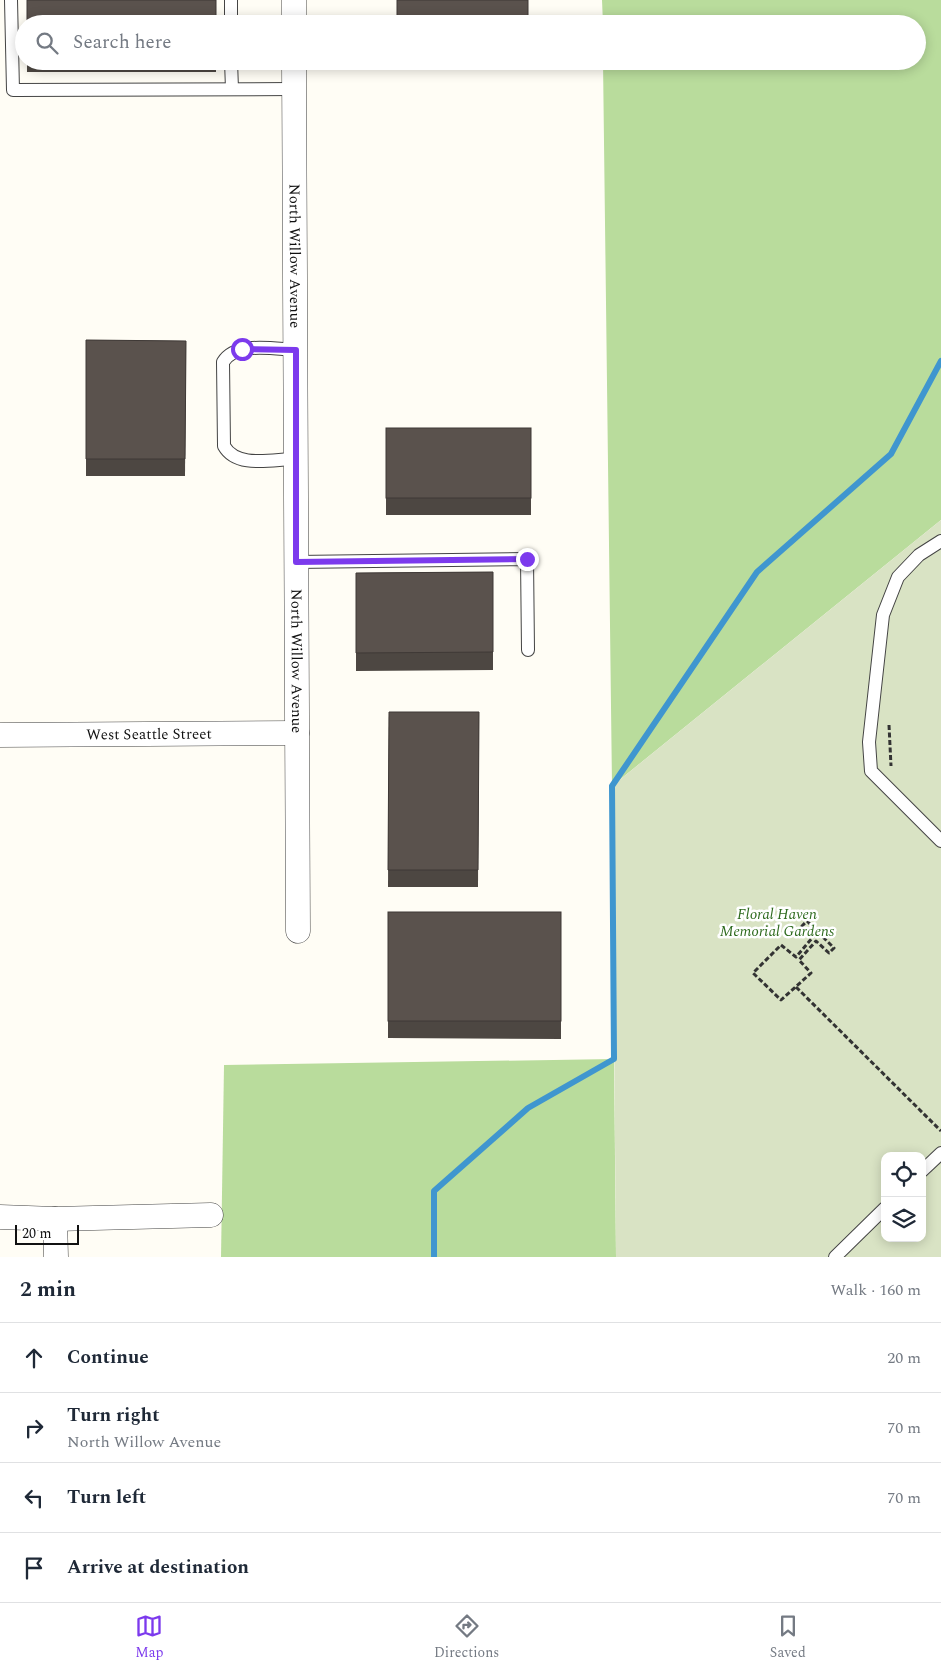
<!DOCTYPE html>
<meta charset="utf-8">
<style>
:root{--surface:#fff;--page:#f2f2f3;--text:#1f2937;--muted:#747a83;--line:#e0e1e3;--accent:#7c3aed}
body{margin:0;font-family:Spectral,serif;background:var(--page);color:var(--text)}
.controls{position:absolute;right:15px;bottom:15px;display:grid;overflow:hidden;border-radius:10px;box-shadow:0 2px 12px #0003}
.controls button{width:45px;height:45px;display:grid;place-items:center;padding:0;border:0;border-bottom:1px solid var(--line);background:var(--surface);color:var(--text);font:25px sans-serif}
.scale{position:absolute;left:15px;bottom:12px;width:64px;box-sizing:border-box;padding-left:5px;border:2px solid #111;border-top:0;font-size:14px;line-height:18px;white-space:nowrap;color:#111;-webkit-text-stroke:4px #fff;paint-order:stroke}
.stop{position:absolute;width:15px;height:15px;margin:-11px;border:4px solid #7c3aed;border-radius:50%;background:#fff}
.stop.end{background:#7c3aed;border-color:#fff;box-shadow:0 1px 5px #0008}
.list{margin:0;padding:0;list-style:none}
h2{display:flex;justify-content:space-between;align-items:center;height:65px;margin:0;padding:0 20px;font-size:21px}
h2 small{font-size:16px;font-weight:400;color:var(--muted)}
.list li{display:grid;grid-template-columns:32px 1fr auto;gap:15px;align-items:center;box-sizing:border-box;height:70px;padding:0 20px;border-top:1px solid var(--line)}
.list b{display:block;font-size:19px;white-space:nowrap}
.list p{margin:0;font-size:16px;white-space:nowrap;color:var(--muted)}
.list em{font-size:16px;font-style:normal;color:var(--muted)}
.icon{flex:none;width:28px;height:28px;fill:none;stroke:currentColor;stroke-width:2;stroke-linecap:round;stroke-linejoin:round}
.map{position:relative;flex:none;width:941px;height:1257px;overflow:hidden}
.search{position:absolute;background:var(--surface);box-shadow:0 2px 12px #0003;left:15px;right:15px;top:15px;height:55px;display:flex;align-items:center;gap:12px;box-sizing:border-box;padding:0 18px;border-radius:28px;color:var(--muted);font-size:19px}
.sheet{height:345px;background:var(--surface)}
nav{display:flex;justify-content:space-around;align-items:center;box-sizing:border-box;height:70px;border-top:1px solid var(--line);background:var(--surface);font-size:14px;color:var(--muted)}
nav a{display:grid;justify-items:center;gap:2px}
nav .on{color:var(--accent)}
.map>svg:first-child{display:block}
.forest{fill:#b9dc9c}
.cemetery{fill:#d9e3c4;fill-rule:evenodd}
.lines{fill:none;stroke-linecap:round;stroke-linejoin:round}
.stream{stroke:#3f96cf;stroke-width:6}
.service-casing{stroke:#444;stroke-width:14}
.minor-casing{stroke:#444;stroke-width:25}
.path{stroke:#333;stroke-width:3;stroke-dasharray:5 2.5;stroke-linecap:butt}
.service{stroke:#fff;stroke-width:12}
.minor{stroke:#fff;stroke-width:24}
.wall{fill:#4d4742}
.building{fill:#5a524d;stroke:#3f3936}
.route{stroke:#7c3aed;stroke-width:6}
.labels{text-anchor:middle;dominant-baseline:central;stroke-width:5;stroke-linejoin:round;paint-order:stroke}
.street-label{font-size:15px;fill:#111;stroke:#fff}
.park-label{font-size:15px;font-style:italic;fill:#2f6b1f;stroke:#fff}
</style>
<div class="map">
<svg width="941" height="1257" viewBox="0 0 941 1257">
<rect width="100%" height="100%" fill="#fffdf5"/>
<g class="forest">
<polygon points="602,0 941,0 941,520 612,786 603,61 917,61 917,24 603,24"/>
<polygon points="614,1059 616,1257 221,1257 224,1065"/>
</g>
<path class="cemetery" d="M941 520V1257H616L612 786ZM885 1156H922V1238H885Z"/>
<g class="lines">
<polyline class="stream" points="434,1257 434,1191 528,1108 614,1059 612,786 757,572 891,454 941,361"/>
<g class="service-casing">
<g id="service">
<polyline points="11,0 13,90 294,89"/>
<polyline points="231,0 231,24"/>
<polyline points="231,61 232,89"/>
<path d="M296 350C274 349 236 341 223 362L224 446C237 469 273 459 296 459"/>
<polyline points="941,541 919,555 898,577 883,615 869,742 871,771 941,841"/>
<polyline points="296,562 527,559 528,650"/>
<polyline points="922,1171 941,1153"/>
<polyline points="835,1257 885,1208"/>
</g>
</g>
<g class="minor-casing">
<g id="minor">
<polyline points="294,0 294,24"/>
<path id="s1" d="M294 61 298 931"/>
<path id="s2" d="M0 735 297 733"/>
<polyline points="0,1217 55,1219 211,1215"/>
<polyline points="55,1219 56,1257"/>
</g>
</g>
<g class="path">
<polyline points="889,725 891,766"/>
<polygon points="807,921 834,948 829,953 816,941 799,960 811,973 781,1000 753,973 781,945 796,957 813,937 802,926"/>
<polyline points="796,987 941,1131"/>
</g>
<use href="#service" class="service"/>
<use href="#minor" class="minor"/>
</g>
<g class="wall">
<rect x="27" y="61" width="189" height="11"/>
<polygon points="86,340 186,341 185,476 86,476"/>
<rect x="386" y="428" width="145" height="87"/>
<polygon points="493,572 493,670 356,671 356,573"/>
<polygon points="389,712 479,712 478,887 388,887"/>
<polygon points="388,912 561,912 561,1039 388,1038"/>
</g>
<g class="building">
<rect x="27" y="0" width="189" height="24"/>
<rect x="397" y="0" width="131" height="24"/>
<polygon points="86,340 186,341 185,459 86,459"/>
<rect x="386" y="428" width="145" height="70"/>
<polygon points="493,572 493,652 356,653 356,573"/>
<polygon points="389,712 479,712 478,870 388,870"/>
<rect x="388" y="912" width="173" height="109"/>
</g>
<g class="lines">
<polyline class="route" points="242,349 296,350 296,562 527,559"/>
</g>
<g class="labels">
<g class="street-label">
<text stroke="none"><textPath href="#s1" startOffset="195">North Willow Avenue</textPath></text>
<text stroke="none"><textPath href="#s1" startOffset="600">North Willow Avenue</textPath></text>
<text stroke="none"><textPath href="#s2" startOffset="149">West Seattle Street</textPath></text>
</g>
<g class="park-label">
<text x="777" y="914">Floral Haven<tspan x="777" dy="17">Memorial Gardens</tspan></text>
</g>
</g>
</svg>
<div class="controls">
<button><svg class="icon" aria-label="locate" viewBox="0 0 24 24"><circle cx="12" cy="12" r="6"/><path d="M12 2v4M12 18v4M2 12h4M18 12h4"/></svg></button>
<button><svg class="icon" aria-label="layers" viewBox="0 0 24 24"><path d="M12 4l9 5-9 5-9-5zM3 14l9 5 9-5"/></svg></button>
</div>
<div class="scale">20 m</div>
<div class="stop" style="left:242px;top:349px"></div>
<div class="stop end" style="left:527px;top:559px"></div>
<div class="search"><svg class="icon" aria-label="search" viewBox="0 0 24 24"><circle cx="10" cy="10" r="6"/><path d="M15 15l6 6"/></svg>Search here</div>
</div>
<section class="sheet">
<h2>2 min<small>Walk · 160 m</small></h2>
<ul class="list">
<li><svg class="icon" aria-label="ahead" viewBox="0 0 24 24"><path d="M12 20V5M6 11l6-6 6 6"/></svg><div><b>Continue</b></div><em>20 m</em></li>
<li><svg class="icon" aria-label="right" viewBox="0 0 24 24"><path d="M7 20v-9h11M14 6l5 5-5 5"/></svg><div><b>Turn right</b><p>North Willow Avenue</p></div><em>70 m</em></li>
<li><svg class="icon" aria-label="left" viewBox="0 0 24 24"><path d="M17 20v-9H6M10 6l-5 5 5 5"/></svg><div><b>Turn left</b></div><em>70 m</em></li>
<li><svg class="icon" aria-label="arrive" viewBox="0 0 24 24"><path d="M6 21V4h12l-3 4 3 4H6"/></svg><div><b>Arrive at destination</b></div></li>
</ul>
</section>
<nav>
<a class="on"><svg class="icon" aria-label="map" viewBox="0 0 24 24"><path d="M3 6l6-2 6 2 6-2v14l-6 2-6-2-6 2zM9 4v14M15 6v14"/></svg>Map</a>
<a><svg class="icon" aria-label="directions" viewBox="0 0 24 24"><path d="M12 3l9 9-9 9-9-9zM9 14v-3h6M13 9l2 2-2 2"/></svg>Directions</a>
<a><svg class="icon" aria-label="saved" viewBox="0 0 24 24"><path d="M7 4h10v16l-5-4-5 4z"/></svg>Saved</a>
</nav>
